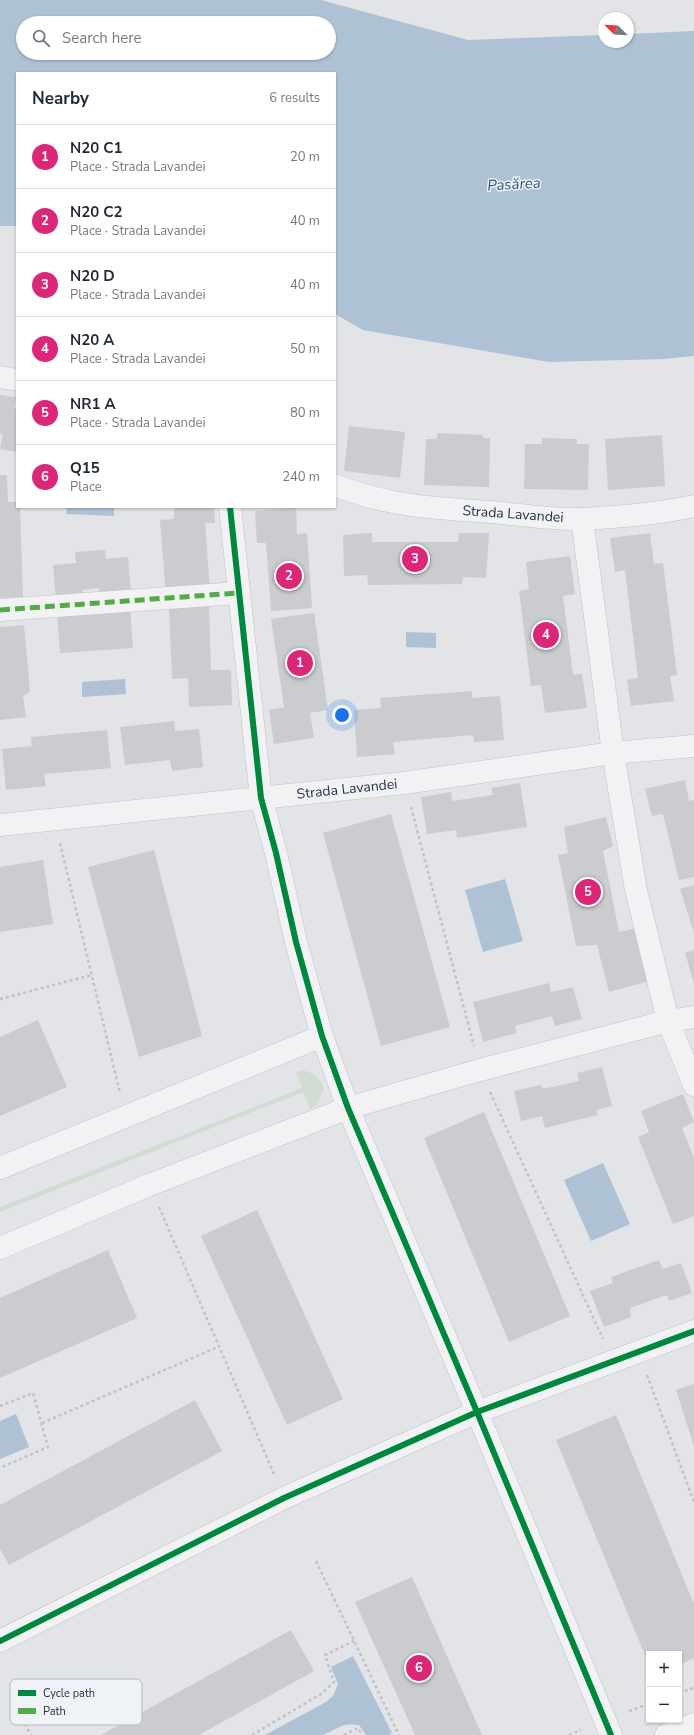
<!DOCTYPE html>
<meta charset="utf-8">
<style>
:root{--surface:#fff;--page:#f6f6f7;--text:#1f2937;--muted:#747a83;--line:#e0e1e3;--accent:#db2777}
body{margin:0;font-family:"Nunito Sans",sans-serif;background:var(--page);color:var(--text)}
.controls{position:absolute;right:12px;bottom:12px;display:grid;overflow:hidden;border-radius:0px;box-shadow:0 1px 3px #0004}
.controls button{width:36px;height:36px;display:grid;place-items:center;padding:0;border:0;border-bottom:1px solid var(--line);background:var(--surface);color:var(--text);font:20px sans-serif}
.compass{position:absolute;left:598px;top:12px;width:36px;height:36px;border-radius:50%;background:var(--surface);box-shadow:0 1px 3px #0004;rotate:294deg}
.you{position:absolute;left:342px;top:715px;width:14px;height:14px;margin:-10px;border:3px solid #fff;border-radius:50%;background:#1a73e8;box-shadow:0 0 0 6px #1a73e833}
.badge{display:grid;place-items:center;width:26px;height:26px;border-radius:50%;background:var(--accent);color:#fff;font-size:13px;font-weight:700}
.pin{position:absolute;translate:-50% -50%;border:2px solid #fff;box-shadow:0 1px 4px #0006}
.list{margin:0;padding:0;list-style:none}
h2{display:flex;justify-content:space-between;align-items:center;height:52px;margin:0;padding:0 16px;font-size:17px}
h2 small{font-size:13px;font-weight:400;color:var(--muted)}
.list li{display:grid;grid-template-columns:26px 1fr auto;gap:12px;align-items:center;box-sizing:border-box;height:64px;padding:0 16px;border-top:1px solid var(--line)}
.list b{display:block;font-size:15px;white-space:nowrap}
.list p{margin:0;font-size:13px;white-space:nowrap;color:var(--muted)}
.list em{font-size:13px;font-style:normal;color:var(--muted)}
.icon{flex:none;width:22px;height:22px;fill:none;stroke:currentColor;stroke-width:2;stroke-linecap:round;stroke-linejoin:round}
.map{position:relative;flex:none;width:694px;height:1735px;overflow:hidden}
.search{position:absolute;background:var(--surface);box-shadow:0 1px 3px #0004;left:16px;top:16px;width:320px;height:44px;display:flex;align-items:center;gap:10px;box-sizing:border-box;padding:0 14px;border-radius:22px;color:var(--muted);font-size:15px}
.panel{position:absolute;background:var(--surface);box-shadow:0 1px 3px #0004;left:16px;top:72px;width:320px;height:436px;border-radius:0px}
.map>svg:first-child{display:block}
.green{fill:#d2dcd2}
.water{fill:#aec1d5;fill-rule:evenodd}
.building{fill:#caccd0}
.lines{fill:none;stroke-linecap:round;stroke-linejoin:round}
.minor-casing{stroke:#c0c2c5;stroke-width:23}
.path{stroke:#c1c2c8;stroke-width:2.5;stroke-dasharray:3 3;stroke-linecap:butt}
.minor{stroke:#f2f2f4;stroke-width:22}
.quiet{stroke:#53ab47;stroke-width:5;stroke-dasharray:10 5;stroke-linecap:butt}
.cycleway-casing{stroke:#eff3f7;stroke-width:8}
.cycleway{stroke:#00873e;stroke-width:6}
.labels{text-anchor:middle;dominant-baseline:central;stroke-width:3;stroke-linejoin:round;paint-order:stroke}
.street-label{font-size:14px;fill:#273143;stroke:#eff3f7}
.water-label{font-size:15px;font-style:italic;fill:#2d517b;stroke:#eff3f7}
.key{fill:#eff3f7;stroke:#b3b9c1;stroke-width:1}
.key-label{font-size:11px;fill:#273143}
</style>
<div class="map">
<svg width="694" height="1735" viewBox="0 0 694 1735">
<rect width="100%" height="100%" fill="#e2e4e7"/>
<path class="green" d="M302 1070C314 1073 321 1078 324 1089L317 1104 310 1109 303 1092 0 1212V1207L302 1088 296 1072Z"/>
<g class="water">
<path d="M0 0H321L468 40 604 35V42H628V34L694 31V356L664 359 549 362 363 330 335 314V73H17V226H0ZM23 23H329V53H23Z"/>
<polygon points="67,507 114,507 114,516 66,514"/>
<polygon points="406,632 436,633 436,648 406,647"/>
<polygon points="125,679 126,694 82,697 82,682"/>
<polygon points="505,879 523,941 483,952 465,890"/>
<polygon points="603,1163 630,1224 591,1241 564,1180"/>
<polygon points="16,1414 29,1447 0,1459 0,1421"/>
<path d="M353 1656 392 1733 389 1735H366L359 1725C338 1722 336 1732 321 1735 306 1735 281 1735 265 1735L326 1702 333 1696 338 1684 331 1667Z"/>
</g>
<g class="building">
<polygon points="0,395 16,397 14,408 17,409 17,452 0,449 3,434 0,434"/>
<polygon points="349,426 405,432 400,478 344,471"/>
<polygon points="438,433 483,435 483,438 490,438 489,487 424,485 426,439 436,439"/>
<polygon points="662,435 665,486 608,490 605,439"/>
<polygon points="542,438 577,439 577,444 589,444 588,490 524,489 525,444 542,444"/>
<polygon points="0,475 7,475 8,502 17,502 17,507 20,507 23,597 0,598"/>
<polygon points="174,507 214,507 215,523 205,523 210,591 166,595 160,520 174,519"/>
<polygon points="296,508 297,534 307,533 312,608 271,611 266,543 257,543 255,511"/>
<polygon points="372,533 372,542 458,542 459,533 489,533 486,578 463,577 462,584 368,585 367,575 344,576 343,535"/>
<polygon points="650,533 654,564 663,563 677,675 670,676 674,701 631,706 627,680 638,678 625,570 615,572 610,538"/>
<polygon points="105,550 106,559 128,557 131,595 99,598 99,588 82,590 83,595 56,598 53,565 76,563 75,552"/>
<polygon points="570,556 575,594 563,596 573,675 582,674 587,708 545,713 541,685 531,686 519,591 529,589 526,562"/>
<polygon points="209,606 211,670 231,670 232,705 189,707 188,678 172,679 169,608"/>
<polygon points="130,607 133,648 60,653 57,613"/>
<polygon points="314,613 328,710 310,713 314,738 274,744 269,710 284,707 271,619"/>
<polygon points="24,625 30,692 23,696 26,717 0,720 0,627"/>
<polygon points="472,691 472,698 500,696 504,740 474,742 473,735 393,742 395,754 357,757 354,710 381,708 380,698"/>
<polygon points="174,721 175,731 199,729 203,767 172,771 170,760 125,765 120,727"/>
<polygon points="107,730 111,768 44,774 46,786 6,790 2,749 32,746 31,737"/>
<polygon points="685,780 689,801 694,800 694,877 679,880 663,814 652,816 645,789"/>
<polygon points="520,783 527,827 457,838 456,830 427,834 421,797 451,792 452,801 493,795 491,788"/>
<polygon points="391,814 450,1027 381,1046 323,833"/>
<polygon points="606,817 613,846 603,851 619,932 637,928 649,981 609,992 597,945 576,946 558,855 568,853 564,827"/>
<polygon points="154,850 202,1036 139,1057 88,867"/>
<polygon points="43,860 53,924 0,932 0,867"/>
<polygon points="694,885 694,933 680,889"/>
<polygon points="694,950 694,983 685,953"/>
<polygon points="549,983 551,992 573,987 582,1019 555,1026 552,1016 515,1026 517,1033 483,1042 473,1002"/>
<polygon points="38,1020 67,1087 0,1116 0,1037"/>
<polygon points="602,1067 612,1106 596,1110 598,1115 545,1128 542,1116 521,1121 514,1091 541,1085 543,1089 579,1081 577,1073"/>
<polygon points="683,1094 694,1122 682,1128 694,1158 694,1216 673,1224 638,1137 649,1132 641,1111"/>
<polygon points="484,1112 570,1316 509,1342 424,1138"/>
<polygon points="257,1210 343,1399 287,1425 201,1236"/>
<polygon points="108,1250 137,1318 0,1378 0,1298"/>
<polygon points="659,1260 663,1269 681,1263 692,1293 669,1301 667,1295 630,1308 631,1317 604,1327 590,1291 613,1283 611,1277"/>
<polygon points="694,1384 694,1446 676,1390"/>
<polygon points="195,1400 222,1451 9,1565 0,1549 0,1505"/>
<polygon points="616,1415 694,1604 694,1658 679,1665 679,1654 649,1654 649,1665 556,1440"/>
<polygon points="412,1577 482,1735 415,1735 355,1602"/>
<polygon points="291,1630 314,1671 199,1735 101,1735"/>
</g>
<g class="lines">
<g class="minor-casing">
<g id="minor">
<polyline points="0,377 17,380"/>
<path d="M335 485C385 506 439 509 492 512 522 515 553 520 583 519 620 517 658 514 694 506"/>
<polyline points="230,507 261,798 276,853 296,942 322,1036 348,1108 477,1412 611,1735"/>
<polyline points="582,519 613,753 636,890 668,1021 694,1085"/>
<polyline points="0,610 238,593"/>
<polyline points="0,825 404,783 613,753 694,746"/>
<polyline points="0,1168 322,1036"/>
<polyline points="0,1248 149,1185 348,1108 480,1070 668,1021 694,1017"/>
<polyline points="0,1641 284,1498 477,1412 694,1331"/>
<polyline points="666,1735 694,1724"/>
</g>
</g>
<g class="path">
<polyline points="411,807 474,1046"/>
<polyline points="60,843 120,1093"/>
<polyline points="0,999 92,975"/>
<polyline points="490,1092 603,1339"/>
<polyline points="159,1207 274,1474"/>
<polyline points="647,1375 694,1502"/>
<polyline points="0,1406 33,1393 48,1447 0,1468"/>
<polyline points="42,1423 218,1347"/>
<polyline points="316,1561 399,1735"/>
<polyline points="679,1693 694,1688"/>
<polyline points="16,1708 31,1735"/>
<polyline points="629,1711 649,1704"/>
<polyline points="252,1735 321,1694 334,1682 325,1655 354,1641"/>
<polyline points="344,1735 358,1728 362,1735"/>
<polyline points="569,1735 581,1730"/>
</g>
<use href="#minor" class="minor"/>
<polyline class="quiet" points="0,610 238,593"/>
<g class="cycleway-casing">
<g id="cycleway">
<polyline points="230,507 261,798 276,853 296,942 322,1036 348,1108 477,1412 611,1735"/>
<polyline points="0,1641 284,1498 477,1412 694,1331"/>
</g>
</g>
<use href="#cycleway" class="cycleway"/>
</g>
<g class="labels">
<g class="street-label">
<text transform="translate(513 514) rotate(4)">Strada Lavandei</text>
<text transform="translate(347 789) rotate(-6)">Strada Lavandei</text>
</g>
<g class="water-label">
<text transform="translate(514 184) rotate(-3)">Pasărea</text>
</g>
</g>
<rect x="10" y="1679" width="132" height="46" rx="6" class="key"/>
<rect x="18" y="1690" width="18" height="6" fill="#00873e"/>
<rect x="18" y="1708" width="18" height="6" fill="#53ab47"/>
<g class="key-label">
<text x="43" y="1697">Cycle path</text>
<text x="43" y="1715">Path</text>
</g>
</svg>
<div class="controls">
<button>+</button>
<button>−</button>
</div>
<svg class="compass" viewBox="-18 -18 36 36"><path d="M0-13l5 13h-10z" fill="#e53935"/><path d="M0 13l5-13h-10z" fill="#747a83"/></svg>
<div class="you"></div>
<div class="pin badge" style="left:300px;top:663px">1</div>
<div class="pin badge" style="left:289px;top:576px">2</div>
<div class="pin badge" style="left:415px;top:559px">3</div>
<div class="pin badge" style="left:546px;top:635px">4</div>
<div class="pin badge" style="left:588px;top:892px">5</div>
<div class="pin badge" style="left:419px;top:1668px">6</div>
<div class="search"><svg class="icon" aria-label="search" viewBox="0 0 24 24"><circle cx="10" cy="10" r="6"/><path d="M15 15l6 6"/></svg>Search here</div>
<section class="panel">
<h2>Nearby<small>6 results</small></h2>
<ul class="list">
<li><span class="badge">1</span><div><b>N20 C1</b><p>Place · Strada Lavandei</p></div><em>20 m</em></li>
<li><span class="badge">2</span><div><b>N20 C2</b><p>Place · Strada Lavandei</p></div><em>40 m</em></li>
<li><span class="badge">3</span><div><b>N20 D</b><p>Place · Strada Lavandei</p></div><em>40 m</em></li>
<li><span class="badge">4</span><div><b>N20 A</b><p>Place · Strada Lavandei</p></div><em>50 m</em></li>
<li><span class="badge">5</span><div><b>NR1 A</b><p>Place · Strada Lavandei</p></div><em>80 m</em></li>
<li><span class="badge">6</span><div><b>Q15</b><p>Place</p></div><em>240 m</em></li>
</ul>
</section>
</div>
